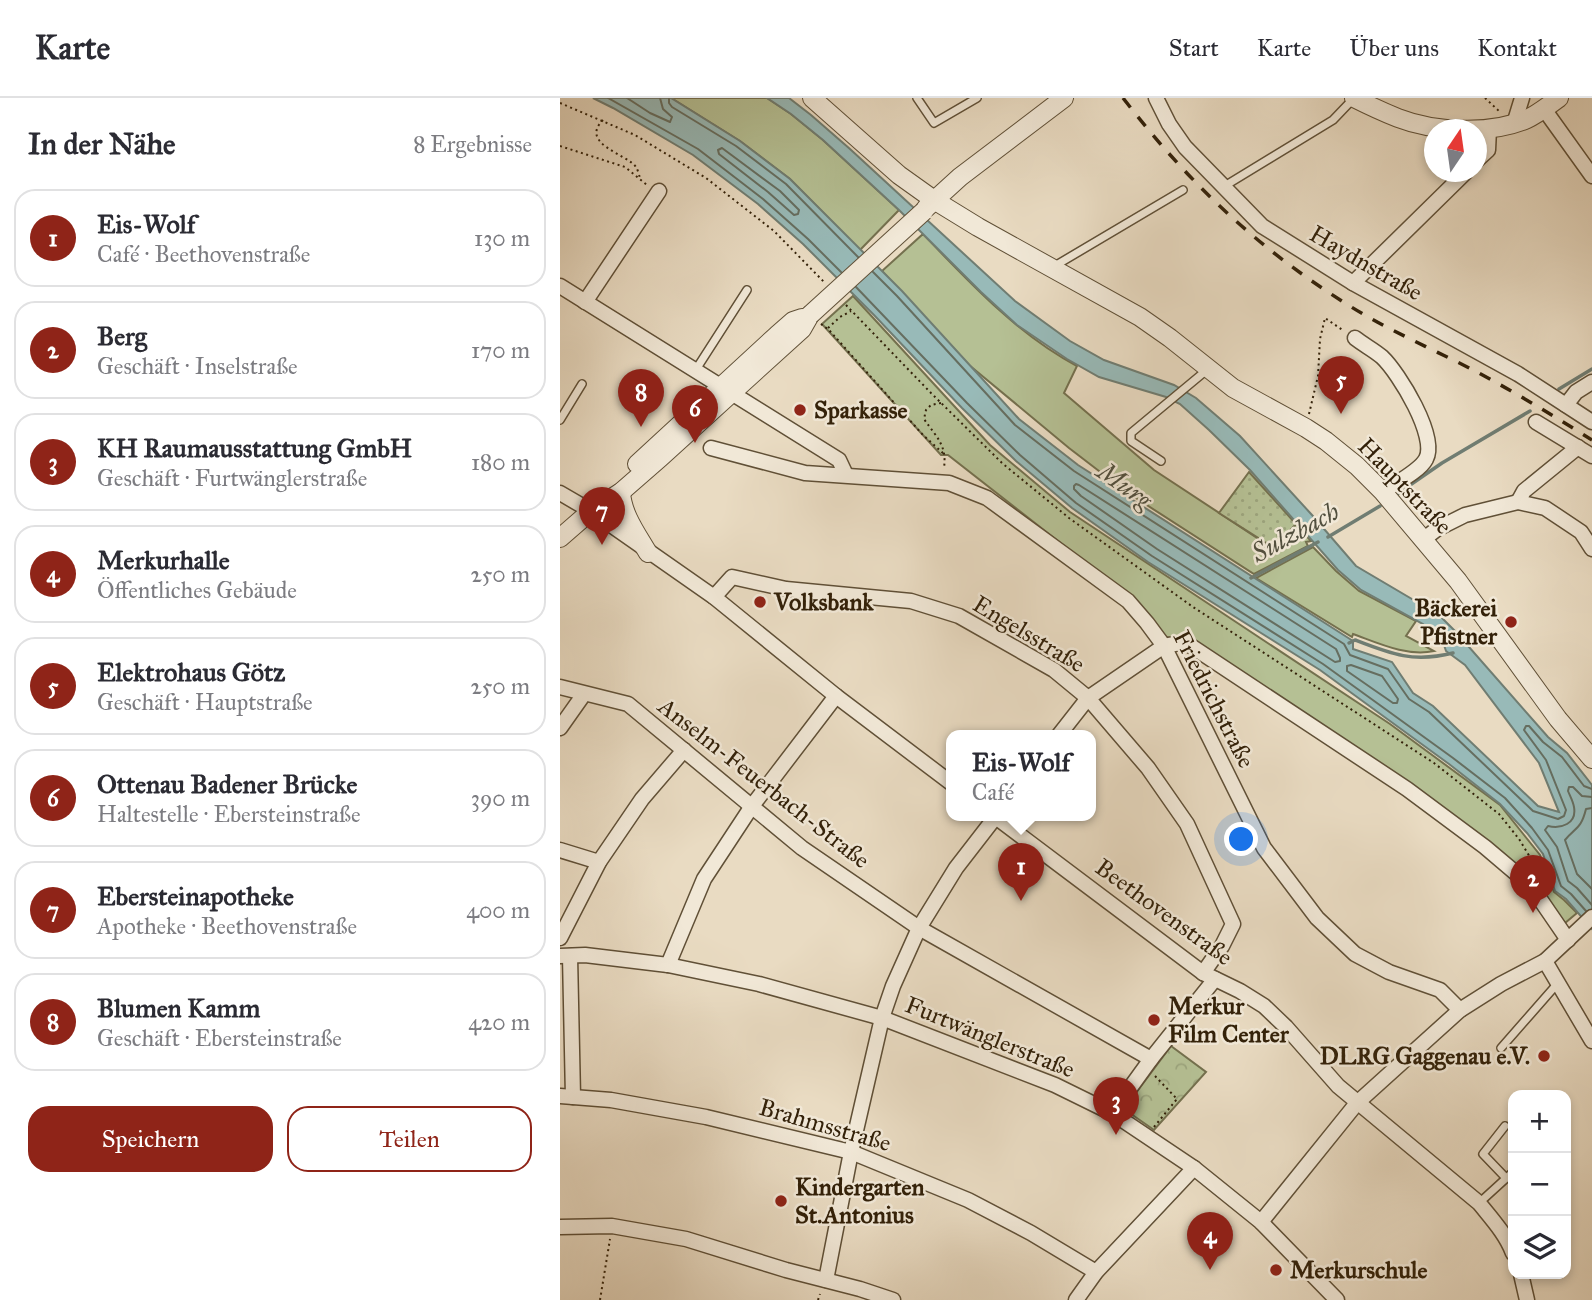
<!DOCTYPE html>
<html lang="de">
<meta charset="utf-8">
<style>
:root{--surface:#fff;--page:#f7f7f7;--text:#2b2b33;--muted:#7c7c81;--line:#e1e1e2;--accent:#8f2418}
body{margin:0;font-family:"IM FELL Great Primer",serif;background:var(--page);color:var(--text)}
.controls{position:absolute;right:21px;bottom:21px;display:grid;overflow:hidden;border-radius:14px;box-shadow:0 4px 10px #0003}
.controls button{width:63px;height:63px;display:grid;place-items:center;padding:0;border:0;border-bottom:2px solid var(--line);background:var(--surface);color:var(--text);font:35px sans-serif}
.compass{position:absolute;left:864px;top:21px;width:63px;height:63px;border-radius:50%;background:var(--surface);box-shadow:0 4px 10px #0003;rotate:13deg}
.you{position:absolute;left:682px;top:742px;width:24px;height:24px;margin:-18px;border:5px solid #fff;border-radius:50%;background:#1a73e8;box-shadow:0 0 0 10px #1a73e833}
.badge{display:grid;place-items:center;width:46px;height:46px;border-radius:50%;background:var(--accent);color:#fff;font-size:23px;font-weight:700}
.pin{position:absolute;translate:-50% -58px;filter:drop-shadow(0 2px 4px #0008)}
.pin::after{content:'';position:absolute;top:37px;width:24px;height:21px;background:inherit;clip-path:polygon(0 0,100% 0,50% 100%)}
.popup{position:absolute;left:386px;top:632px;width:150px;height:91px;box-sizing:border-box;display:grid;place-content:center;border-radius:14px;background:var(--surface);filter:drop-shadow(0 2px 5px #0005);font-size:23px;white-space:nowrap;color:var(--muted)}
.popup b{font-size:26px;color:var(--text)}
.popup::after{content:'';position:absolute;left:50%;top:100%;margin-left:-14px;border:14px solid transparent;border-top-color:var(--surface)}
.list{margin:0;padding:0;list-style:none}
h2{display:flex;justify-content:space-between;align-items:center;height:91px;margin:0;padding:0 28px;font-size:30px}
h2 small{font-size:23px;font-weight:400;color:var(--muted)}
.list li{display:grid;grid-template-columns:46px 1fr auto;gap:21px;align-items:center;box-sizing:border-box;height:98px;margin:0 14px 14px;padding:0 14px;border:2px solid var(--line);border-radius:21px}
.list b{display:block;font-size:26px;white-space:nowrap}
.list p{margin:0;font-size:23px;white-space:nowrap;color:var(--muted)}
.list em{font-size:23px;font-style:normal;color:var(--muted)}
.actions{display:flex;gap:14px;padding:21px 28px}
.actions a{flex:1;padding:16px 0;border:2px solid var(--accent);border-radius:21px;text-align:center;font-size:24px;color:var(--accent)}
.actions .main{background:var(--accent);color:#fff}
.icon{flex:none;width:38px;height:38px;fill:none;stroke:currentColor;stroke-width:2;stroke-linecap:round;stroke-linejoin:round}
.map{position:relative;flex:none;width:1032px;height:1202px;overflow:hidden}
header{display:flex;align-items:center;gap:42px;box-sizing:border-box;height:98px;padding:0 35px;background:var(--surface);border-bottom:2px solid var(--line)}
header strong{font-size:33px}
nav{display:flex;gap:38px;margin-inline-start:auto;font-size:24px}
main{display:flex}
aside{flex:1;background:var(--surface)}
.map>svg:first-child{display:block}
.grass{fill:#b5c094;stroke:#74704e;stroke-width:2}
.park{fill:url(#park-crowns);stroke:#74704e;stroke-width:2}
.garden{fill:url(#garden-dots);stroke:#74704e;stroke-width:2}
.water{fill:#98bab8;stroke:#707d72;stroke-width:2}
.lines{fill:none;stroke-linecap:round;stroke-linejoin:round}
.shore{stroke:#666e60;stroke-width:2}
.stream{stroke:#707d72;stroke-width:3.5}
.service-casing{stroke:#605037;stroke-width:10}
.minor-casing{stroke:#605037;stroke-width:17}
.tertiary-casing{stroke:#605037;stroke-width:20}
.path{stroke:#332109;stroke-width:2;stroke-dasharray:2 3.5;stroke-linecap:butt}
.service{stroke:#f1e8d7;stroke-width:7}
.minor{stroke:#f1e8d7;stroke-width:14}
.tertiary{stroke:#f1e8d7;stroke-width:18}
.rail{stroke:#332109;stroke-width:3.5;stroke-dasharray:12 12;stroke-linecap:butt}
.tertiary-bridge-casing{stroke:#605037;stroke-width:20;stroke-linecap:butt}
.tertiary-bridge{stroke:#f1e8d7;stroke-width:18}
.poi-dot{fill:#8f2418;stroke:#f1e8d7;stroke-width:2.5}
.labels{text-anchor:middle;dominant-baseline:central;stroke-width:5;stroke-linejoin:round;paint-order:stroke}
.street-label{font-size:24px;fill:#332109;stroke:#f1e8d7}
.poi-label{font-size:24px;font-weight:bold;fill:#332109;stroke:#f1e8d7;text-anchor:start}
.water-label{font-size:26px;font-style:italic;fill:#514f3e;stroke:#f1e8d7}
</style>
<header>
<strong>Karte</strong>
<nav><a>Start</a><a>Karte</a><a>Über uns</a><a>Kontakt</a></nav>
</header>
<main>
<aside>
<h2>In der Nähe<small>8 Ergebnisse</small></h2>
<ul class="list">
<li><span class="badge">1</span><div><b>Eis-Wolf</b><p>Café · Beethovenstraße</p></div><em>130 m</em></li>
<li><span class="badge">2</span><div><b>Berg</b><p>Geschäft · Inselstraße</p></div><em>170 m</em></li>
<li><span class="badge">3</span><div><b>KH Raumausstattung GmbH</b><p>Geschäft · Furtwänglerstraße</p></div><em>180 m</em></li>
<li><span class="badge">4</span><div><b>Merkurhalle</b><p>Öffentliches Gebäude</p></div><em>250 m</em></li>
<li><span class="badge">5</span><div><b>Elektrohaus Götz</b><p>Geschäft · Hauptstraße</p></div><em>250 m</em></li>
<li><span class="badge">6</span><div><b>Ottenau Badener Brücke</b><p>Haltestelle · Ebersteinstraße</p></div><em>390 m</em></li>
<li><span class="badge">7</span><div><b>Ebersteinapotheke</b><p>Apotheke · Beethovenstraße</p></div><em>400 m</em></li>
<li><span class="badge">8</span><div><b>Blumen Kamm</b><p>Geschäft · Ebersteinstraße</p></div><em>420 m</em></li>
</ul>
<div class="actions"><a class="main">Speichern</a><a>Teilen</a></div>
</aside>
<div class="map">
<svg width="1032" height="1202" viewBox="0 0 1032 1202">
<defs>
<pattern id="park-crowns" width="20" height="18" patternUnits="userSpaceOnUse" patternTransform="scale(1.75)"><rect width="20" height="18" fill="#b5c094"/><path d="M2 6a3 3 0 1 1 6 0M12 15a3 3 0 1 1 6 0" fill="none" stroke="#9ca57e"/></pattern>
<pattern id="garden-dots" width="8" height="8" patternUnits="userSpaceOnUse" patternTransform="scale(1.75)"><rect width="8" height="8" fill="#b5c094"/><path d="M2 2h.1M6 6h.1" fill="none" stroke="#9ca57e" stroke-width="1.8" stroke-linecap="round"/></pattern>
</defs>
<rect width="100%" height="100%" fill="#e9dbc2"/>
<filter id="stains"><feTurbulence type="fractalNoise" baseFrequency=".00286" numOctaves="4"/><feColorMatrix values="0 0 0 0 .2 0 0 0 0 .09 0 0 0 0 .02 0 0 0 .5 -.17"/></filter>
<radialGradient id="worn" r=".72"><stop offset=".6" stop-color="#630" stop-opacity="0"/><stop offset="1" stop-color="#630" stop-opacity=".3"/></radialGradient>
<g class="grass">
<polygon points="111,0 207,0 231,16 263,42 339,112 300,152 230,81 180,43"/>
<path d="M363 136C409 184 458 237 517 268L504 295 594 372 714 451 736 426 751 443 746 444 748 448 694 476 565 393 509 350 409 267 322 173Z"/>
<path d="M293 198 430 347 510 414 830 626 940 707 980 757 994 794 1004 802 1017 815 1005 825 976 787 625 539C618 538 612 540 604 539L572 501 388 357H381L262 226Z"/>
<path d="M753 449 776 473 799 493 856 523 846 538 874 553C847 559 818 545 793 536L792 539 696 480Z"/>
</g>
<polygon class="park" points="611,948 646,974 594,1032 564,1011"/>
<polygon class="garden" points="689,374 736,426 714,450 659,415"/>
<polygon class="water" points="33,0 111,0 180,43 230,81 342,193 459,321 518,367 793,543 793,551 832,564 853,595 873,608 978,708 999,714 979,665 905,567 886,553 883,544 863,526 801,492 778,472 690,372 649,332 620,306 606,299 539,279 507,261 457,227 421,194 339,112 263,42 231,16 207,0 229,0 251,17 290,51 455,203 510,243 544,262 614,287 636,300 680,338 752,417 796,468 879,517 895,533 988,639 1007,655 1032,687 1032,831 1006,801 995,793 983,756 967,735 940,706 889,666 760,572 588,464 512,410 456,363 402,310 314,217 243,146 198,106 133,57 53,10"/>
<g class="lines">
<g class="shore">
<polyline points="48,0 138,51 203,101 248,141 281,174"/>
<polyline points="67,0 90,15 110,24 112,19 103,11 100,0"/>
<polyline points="109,0 109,5 112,9 176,48 226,86 298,159"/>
<polygon points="162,50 220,93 239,112 238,116 234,117 208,94 159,56 158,52"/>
<polyline points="313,174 337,198 455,327 514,373 784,546 790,557 828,571 849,601 869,614 973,713 998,721 1004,718 1006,712 986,662 964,632 966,628 969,628 983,644 1002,659 1024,688 1032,691"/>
<polyline points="296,189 407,305 460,357 516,405 592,458 763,566 893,660 945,700 972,730 988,752 1001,788 1011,796 1026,813"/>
<polygon points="516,386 519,387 776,551 780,560 780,563 775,564 597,451 521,398 514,391 514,388"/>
<polygon points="791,567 822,578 838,601 837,605 833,605 787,573 787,568"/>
<path d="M1032 699 1022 698 1013 689H1009L1008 693C1010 698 1013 703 1014 709 1017 726 1001 731 988 728L985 732 997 749 1008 783 1017 790 1032 807"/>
<path d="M1032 710 1026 711C1021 731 1016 729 1005 742L1017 776 1032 791"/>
</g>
<g class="stream">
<polyline points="999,291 1032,271"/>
<polyline points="837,396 882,365 970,313"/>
<polyline points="768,439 820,408"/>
<polyline points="691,480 758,444"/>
<path d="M789 545 795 542C831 556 853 565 893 555"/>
</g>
<g class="service-casing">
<g id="service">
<polyline points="357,0 374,25 417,0"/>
<polyline points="663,89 773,22 794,0"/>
<polyline points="493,169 623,92"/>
<polyline points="135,273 187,192"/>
<polyline points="0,322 22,286"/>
<polyline points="601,363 571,343 571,335 648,271"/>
<polyline points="941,950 998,885"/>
<polyline points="945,1028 923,1056 946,1080"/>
<polyline points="919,1105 953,1074"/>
</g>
</g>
<g class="minor-casing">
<g id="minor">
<polyline points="596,0 609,26 625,49 702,128 793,185 958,276 1032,324"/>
<polyline points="984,11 1032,78"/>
<polyline points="954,26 962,0"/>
<polyline points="916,63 928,52 929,31"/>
<polyline points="793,185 906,74"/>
<polyline points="0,188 279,362 286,377"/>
<polyline points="25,204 99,93"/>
<path d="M795 240C804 247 814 252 822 259 839 275 878 339 866 361 860 373 834 386 823 394"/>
<polyline points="1006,307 1016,294 1032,284"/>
<polyline points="976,324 1032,358"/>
<polyline points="151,350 245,375 389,385 427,400 568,503 587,525 604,548 704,750 757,820 795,856 829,874 880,892 900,912"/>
<polyline points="0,395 31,413 154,499 276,598 391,685"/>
<polyline points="958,404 964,393 1018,349"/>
<polyline points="864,441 877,431 905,417 958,404 985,410 1021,434 1032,451"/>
<polyline points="154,499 172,479 226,491 351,503 399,518 494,572 528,600 588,670 627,726 673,826 662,848 643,875"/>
<polyline points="0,589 68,606 242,750 359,830 591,961"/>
<polyline points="0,630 24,596"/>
<polyline points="499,637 528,600 604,548 625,544 847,691 925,749 971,788 1008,842"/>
<path d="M433 717 643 875 680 893 704 908 726 929 778 988 919 1105C931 1120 946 1136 953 1155"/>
<polyline points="0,752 39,764"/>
<polyline points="0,840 39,764 82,701 124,652"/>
<polyline points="0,858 25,857 108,867 199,886 322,920 495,987 552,1015 634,1070 701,1124 777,1202"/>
<polyline points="10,858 13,999"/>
<polyline points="985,863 1032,943"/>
<polyline points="108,867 144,781 192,708 276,598"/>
<polyline points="0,998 51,1002 146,1019 291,1054 408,1102 471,1135 536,1174"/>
<polyline points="552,1015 591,961 655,881"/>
<polyline points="701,1124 797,1005 900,912 941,886 985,863 1032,819"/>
<polyline points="0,1129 52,1128 126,1141 226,1172 300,1191 333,1202"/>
<polyline points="961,1176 967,1202"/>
<polyline points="266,1182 291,1054 322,920 333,888 359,830 396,770 437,717"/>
<polyline points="516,1202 536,1174 634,1070"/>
</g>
</g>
<g class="tertiary-casing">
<g id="tertiary">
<polyline points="252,0 339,77 374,102 418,129 580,219 610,240 673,290 746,330 766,343 797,368 823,394 898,483 998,621 1032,661"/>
<path d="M794 0C808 7 823 14 838 20 874 34 931 37 967 21 978 16 989 7 999 0"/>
<polyline points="366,110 400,79 504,0"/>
<polyline points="77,366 217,237 233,223 242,220"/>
<path d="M61 394C62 416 77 436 88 455"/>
<polyline points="0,440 31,413 61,394 100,360 242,231 250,217"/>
</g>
</g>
<g class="path">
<polyline points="925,0 940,14"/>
<polyline points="0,5 75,37 146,80 214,133 265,185"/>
<path d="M43 22C19 46 67 56 76 69 78 72 79 77 80 80"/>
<polyline points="0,48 65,69 87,87"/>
<polyline points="286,207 371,295 442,365 509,420 633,509 874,665 939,716 959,741 984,782"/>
<polyline points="261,226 269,232 363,337 385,357"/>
<polyline points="268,230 280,219 291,213"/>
<path d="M381 305 371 307 366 312 364 321C377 340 387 347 384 370"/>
<polyline points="749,316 758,278 760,241 765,220 784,233"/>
<polyline points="594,1029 617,1001 595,978"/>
<polyline points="40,1202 50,1141"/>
<polyline points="258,1202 260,1196"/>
</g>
<use href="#service" class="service"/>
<use href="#minor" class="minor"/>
<use href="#tertiary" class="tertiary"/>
<path class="rail" d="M563 0C627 83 696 149 785 205 827 232 873 251 917 274 956 295 994 318 1032 342"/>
<g class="tertiary-bridge-casing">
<polyline id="tertiary-bridge" points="250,217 364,113"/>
</g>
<use href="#tertiary-bridge" class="tertiary-bridge"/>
</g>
<g class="poi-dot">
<circle cx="240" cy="312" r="7"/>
<circle cx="200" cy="504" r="7"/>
<circle cx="951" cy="524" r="7"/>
<circle cx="594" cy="922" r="7"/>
<circle cx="984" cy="958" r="7"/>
<circle cx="221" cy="1103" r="7"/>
<circle cx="716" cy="1172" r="7"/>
</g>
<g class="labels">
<g class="street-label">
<text transform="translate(806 165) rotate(30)">Haydnstraße</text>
<text transform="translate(845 388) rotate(46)">Hauptstraße</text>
<text transform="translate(469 536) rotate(31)">Engelsstraße</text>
<text transform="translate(654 601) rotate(63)">Friedrichstraße</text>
<text transform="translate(204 685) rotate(38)">Anselm-Feuerbach-Straße</text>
<text transform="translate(604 814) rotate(36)">Beethovenstraße</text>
<text transform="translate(430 939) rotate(22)">Furtwänglerstraße</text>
<text transform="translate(265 1027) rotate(16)">Brahmsstraße</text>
</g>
<g class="poi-label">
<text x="254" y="312">Sparkasse</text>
<text x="214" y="504">Volksbank</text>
<text x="937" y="510" text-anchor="end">Bäckerei<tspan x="937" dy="28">Pfistner</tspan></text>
<text x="608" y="908">Merkur<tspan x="608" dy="28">Film Center</tspan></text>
<text x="970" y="958" text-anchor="end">DLRG Gaggenau e.V.</text>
<text x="235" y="1089">Kindergarten<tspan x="235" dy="28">St.Antonius</tspan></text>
<text x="730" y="1172">Merkurschule</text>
</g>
<g class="water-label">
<text transform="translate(565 387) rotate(35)">Murg</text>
<text transform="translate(735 434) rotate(-29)">Sulzbach</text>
</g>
</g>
<rect width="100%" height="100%" filter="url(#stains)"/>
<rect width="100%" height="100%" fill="url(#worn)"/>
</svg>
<div class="controls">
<button>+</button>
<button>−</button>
<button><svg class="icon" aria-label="layers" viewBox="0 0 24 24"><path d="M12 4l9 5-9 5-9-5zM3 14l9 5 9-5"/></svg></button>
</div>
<svg class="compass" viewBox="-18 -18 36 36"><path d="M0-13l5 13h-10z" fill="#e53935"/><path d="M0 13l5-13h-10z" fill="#7c7c81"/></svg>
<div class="you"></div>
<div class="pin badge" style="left:461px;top:803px">1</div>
<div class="popup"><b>Eis-Wolf</b>Café</div>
<div class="pin badge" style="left:973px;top:815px">2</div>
<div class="pin badge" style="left:556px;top:1037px">3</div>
<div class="pin badge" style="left:650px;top:1172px">4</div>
<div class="pin badge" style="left:781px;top:316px">5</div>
<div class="pin badge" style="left:135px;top:345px">6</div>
<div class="pin badge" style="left:42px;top:447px">7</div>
<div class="pin badge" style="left:81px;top:329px">8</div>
</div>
</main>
